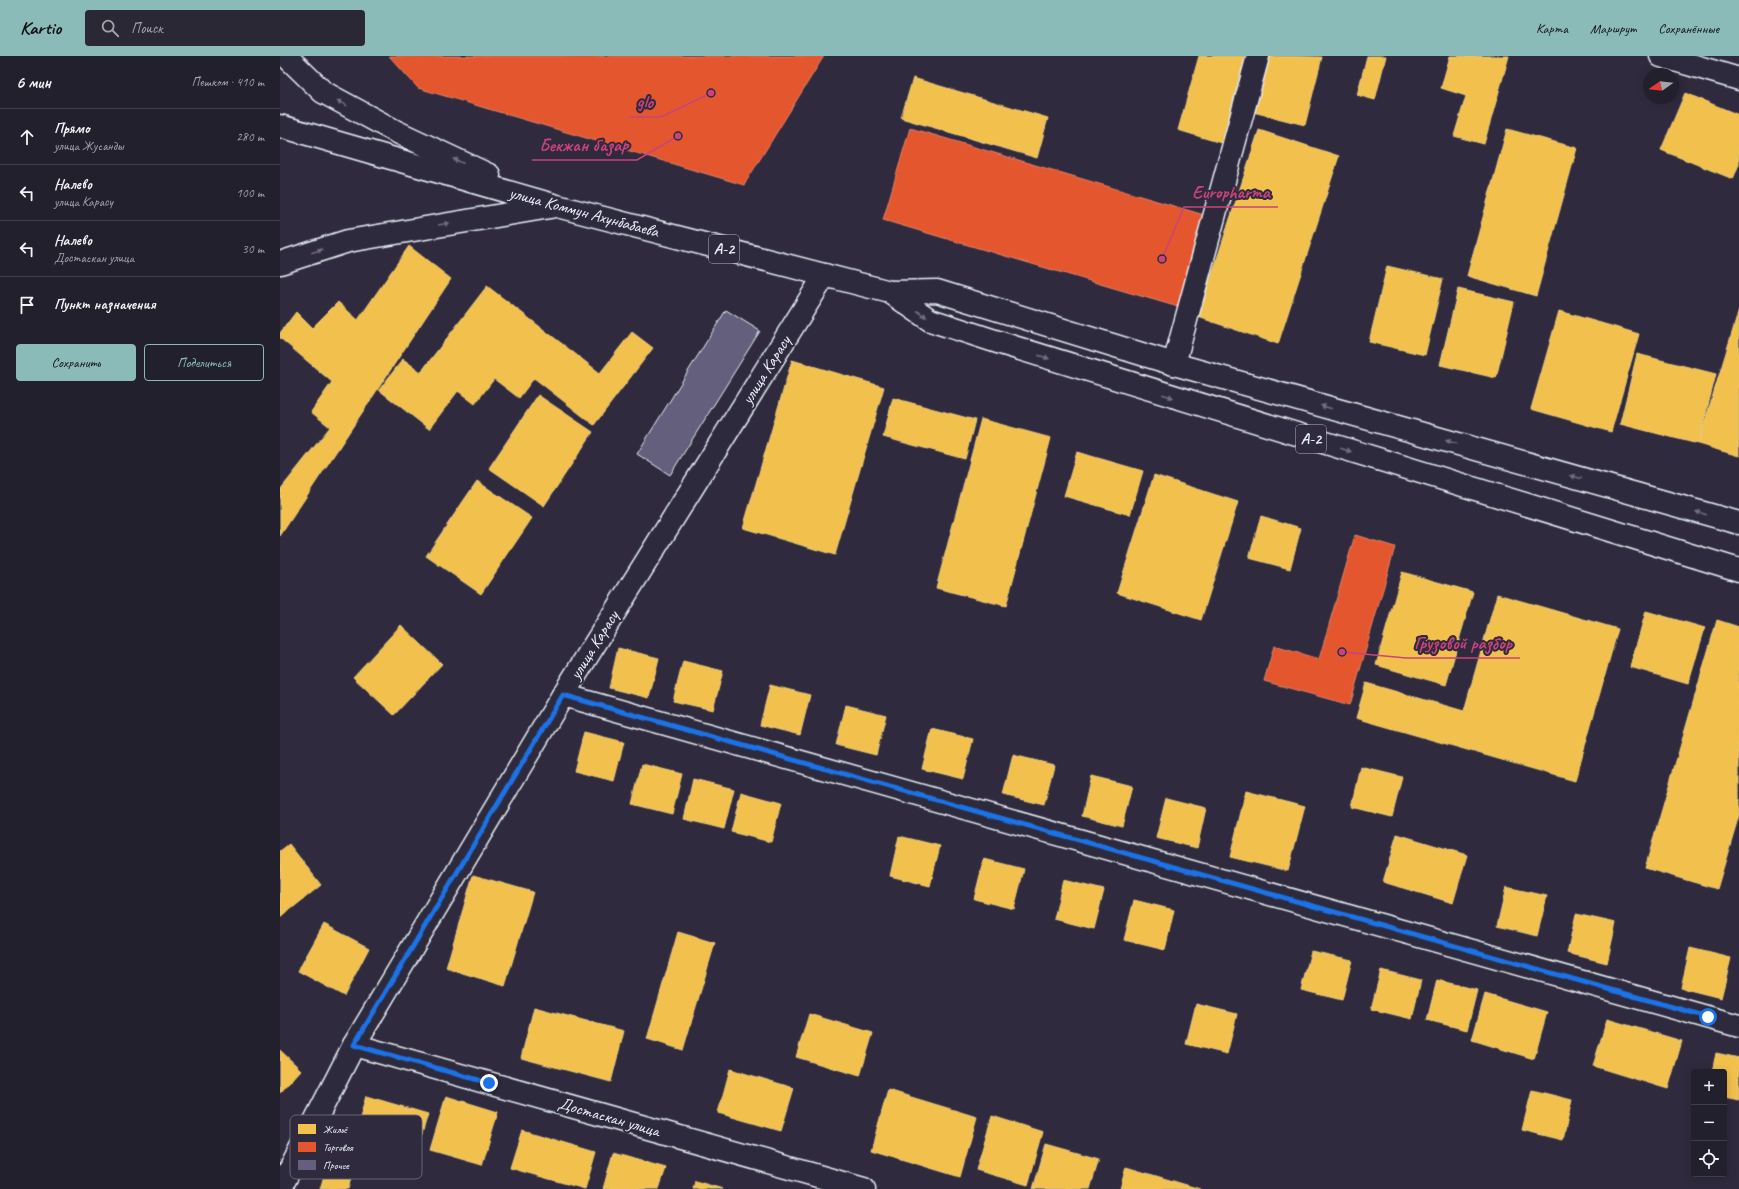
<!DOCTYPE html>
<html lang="ru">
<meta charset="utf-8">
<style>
:root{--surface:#23202e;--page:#2b2836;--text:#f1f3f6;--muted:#a3a3aa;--line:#403e4a;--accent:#8bbbb9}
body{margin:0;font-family:Caveat,sans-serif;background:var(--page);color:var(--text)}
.controls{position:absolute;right:12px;bottom:12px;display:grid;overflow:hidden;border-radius:4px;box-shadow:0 2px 10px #0003}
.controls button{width:36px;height:36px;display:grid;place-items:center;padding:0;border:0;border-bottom:1px solid var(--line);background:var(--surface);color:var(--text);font:20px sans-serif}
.compass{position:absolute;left:1363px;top:12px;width:36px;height:36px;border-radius:50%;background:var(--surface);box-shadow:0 2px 10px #0003;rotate:256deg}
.stop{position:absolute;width:12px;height:12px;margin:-9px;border:3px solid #1a73e8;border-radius:50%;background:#fff}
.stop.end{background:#1a73e8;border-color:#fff;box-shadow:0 1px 4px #0008}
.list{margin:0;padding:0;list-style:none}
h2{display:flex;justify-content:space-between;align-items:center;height:52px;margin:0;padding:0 16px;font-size:17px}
h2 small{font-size:13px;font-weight:400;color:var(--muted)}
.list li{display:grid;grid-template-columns:26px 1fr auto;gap:12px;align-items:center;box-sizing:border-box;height:56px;padding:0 16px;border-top:1px solid var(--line)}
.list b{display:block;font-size:15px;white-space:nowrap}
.list p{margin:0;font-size:13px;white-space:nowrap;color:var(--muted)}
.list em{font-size:13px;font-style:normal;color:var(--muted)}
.actions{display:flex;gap:8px;padding:12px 16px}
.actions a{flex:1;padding:9px 0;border:1px solid var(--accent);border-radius:4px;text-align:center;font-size:14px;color:var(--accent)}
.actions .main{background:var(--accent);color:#111}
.icon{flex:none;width:22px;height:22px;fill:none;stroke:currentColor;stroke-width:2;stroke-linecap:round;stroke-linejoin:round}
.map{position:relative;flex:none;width:1459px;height:1133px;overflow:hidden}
header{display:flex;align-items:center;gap:24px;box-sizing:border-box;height:56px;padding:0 20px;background:var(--accent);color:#111}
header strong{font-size:19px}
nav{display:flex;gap:22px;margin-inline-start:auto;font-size:14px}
.search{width:280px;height:36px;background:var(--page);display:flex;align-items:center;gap:10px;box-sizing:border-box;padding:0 14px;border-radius:4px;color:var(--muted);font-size:15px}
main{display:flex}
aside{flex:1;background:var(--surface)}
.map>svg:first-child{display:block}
.homes{fill:#f2c14e;stroke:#efcf81}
.shops{fill:#e4572e;stroke:#e5856b}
.building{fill:#645f7d;stroke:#e8f1f8}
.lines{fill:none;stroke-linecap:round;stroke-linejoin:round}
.minor-casing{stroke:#e8f1f8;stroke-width:25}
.highway-casing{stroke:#e8f1f8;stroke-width:25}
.minor{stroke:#2f2a3d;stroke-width:22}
.highway{stroke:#2f2a3d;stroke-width:22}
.oneway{fill:#70707e}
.route{stroke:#1a73e8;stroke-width:5}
.labels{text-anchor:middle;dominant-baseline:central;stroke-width:4;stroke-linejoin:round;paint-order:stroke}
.shield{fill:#2f2a3d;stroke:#b0b5c0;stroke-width:1}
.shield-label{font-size:16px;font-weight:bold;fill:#e8f1f8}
.street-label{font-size:17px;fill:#e8f1f8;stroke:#2f2a3d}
.key{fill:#2f2a3d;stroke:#666675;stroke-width:1}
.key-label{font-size:11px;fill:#e8f1f8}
.leader{fill:none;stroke:#ca437a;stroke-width:1.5}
.callout-dot{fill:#ca437a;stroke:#2f2a3d;stroke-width:1.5}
.callout-label{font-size:18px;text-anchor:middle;font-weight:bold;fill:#ca437a;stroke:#2f2a3d;stroke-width:4;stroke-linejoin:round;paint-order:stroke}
</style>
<header>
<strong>Kartio</strong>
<div class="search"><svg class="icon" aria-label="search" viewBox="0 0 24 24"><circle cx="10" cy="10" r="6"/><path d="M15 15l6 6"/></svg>Поиск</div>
<nav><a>Карта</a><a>Маршрут</a><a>Сохранённые</a></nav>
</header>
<main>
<aside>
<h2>6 мин<small>Пешком · 410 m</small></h2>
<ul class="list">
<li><svg class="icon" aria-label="ahead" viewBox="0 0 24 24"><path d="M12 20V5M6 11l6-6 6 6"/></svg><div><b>Прямо</b><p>улица Жусанды</p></div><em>280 m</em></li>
<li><svg class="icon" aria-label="left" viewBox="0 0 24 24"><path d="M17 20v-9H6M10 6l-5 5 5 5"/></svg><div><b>Налево</b><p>улица Карасу</p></div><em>100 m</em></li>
<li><svg class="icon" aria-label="left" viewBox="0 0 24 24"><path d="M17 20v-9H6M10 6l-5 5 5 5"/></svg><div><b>Налево</b><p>Достаскан улица</p></div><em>30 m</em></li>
<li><svg class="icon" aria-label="arrive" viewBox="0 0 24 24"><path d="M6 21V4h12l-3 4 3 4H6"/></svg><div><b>Пункт назначения</b></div></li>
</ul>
<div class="actions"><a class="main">Сохранить</a><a>Поделиться</a></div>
</aside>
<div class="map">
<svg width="1459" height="1133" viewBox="0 0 1459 1133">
<rect width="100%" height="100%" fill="#2f2a3d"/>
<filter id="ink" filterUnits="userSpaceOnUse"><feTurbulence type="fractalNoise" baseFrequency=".025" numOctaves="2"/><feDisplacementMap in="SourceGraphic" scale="8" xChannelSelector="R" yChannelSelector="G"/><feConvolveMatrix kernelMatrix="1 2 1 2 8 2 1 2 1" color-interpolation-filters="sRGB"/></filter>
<g filter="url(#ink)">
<g class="homes">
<polygon points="919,0 965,0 941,87 898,74"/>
<polygon points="986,0 1042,1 1025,69 973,56"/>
<polygon points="1087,0 1106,0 1095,44 1077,39"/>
<polygon points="1170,0 1229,0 1204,88 1174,80 1186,40 1161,32"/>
<polygon points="633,22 768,62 757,102 621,62"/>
<polygon points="1405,37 1459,59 1459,108 1453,123 1381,94"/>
<polygon points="1227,73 1297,92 1256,240 1187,220"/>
<polygon points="979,74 1059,100 998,288 918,261"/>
<polygon points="129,190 171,223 0,480 0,434 50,371 31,356 52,326 0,282 0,277 16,256 32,272 58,246 78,264"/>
<polygon points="1107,210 1163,223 1145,299 1089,286"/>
<polygon points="207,230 320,317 352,276 373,292 314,369 254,322 239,342 214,323 195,348 178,335 149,373 99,334 123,303 141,316"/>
<polygon points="1178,233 1234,246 1216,322 1160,309"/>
<polygon points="1459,254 1459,400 1418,388"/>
<polygon points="1279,255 1359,278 1331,376 1251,353"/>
<polygon points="1357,298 1436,318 1418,388 1340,368"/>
<polygon points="512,304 604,331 555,499 463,472"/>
<polygon points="258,339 313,376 264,450 209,412"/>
<polygon points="613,342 695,364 685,403 603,381"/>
<polygon points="701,363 771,382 726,550 656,532"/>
<polygon points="797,396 863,415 850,459 784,440"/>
<polygon points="874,419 958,446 921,564 837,537"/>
<polygon points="197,425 252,462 201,538 146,500"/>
<polygon points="981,460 1021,472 1010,513 969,502"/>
<polygon points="1122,516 1193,536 1166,629 1096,609"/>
<polygon points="1217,538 1338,573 1295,725 1076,662 1086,627 1184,655"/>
<polygon points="1366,555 1425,572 1408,628 1350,611"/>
<polygon points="1437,564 1459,571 1459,759 1437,833 1365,812"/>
<polygon points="121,569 162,608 114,659 73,621"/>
<polygon points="338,592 379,602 369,642 329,632"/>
<polygon points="403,605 443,615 433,654 393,645"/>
<polygon points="490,629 530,639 520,679 480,669"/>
<polygon points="566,649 606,659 596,699 556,689"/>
<polygon points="652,673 693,683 683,723 642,713"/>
<polygon points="304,676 344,686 334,725 294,715"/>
<polygon points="733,699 774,709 764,749 723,739"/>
<polygon points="362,708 402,718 392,758 352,748"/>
<polygon points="1081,711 1122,721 1112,761 1072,751"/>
<polygon points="811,720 852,730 842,770 802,760"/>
<polygon points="413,723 454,733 444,773 404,763"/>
<polygon points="966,735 1025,750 1008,815 950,801"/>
<polygon points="461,736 501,747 491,786 451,776"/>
<polygon points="886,742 926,752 917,792 876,782"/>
<polygon points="1117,778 1187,799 1173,847 1103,826"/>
<polygon points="619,780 660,790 650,830 610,820"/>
<polygon points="9,788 41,829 0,862 0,795"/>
<polygon points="704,803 744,813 734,853 694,843"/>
<polygon points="193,819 253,836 225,930 166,912"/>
<polygon points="783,824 824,834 814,873 774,863"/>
<polygon points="1226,831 1267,840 1257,880 1217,870"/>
<polygon points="854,844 894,854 885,894 844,884"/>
<polygon points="1296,858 1336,867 1327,907 1287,897"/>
<polygon points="44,868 89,892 64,940 18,915"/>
<polygon points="398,876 435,887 403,994 367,983"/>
<polygon points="1410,892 1451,902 1441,942 1401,932"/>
<polygon points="1031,895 1072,904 1062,944 1021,934"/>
<polygon points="1101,914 1141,924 1132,963 1091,953"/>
<polygon points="1157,924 1197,934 1187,974 1147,964"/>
<polygon points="1205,938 1267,956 1254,1003 1192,984"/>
<polygon points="916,948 957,958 947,998 906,988"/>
<polygon points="254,951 344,975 331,1026 241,1002"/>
<polygon points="529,958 593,977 580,1020 516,1001"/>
<polygon points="1327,963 1402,985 1388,1033 1313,1010"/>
<polygon points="0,994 21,1014 0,1037"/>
<polygon points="1436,997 1459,1002 1459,1044 1444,1041 1444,1016 1432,1016"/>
<polygon points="450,1013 514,1032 501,1075 438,1057"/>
<polygon points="608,1034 697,1061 680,1121 591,1094"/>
<polygon points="1252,1034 1292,1044 1283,1084 1242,1074"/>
<polygon points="86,1040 148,1058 138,1091 77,1073"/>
<polygon points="166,1040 218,1056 202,1109 150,1094"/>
<polygon points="712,1060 763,1076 748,1129 696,1114"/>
<polygon points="242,1074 316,1096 305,1133 230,1112"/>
<polygon points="55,1083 80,1090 68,1133 40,1133"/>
<polygon points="766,1088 819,1103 810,1133 753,1133"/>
<polygon points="333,1097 386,1112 379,1133 323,1133"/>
<polygon points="846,1111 920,1133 840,1133"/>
<polygon points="415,1125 443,1133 413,1133"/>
</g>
<g class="shops">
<polygon points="109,0 544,0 464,129 138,32"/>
<polygon points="630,72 931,161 905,253 603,164"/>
<polygon points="1075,479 1115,491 1070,649 984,625 994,590 1039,603"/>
</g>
<polygon class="building" points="446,254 480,275 390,419 357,398"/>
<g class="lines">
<g class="minor-casing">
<g id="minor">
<polyline points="1381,0 1459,23"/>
<polyline points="894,308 978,0"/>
<polyline points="283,639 1459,970"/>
<polyline points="74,989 584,1133"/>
<polyline points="0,1133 74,989 283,639 545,219"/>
</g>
</g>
<g class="highway-casing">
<g id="highway">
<polyline points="6,0 43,36 115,75 209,119"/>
<polyline points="0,70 277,150 610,236 657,235 894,308 1459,467"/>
<polyline points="0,207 68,185 270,151"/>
<polyline points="610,236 650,264 724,288 1459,514"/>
</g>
</g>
<use href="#minor" class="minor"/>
<use href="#highway" class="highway"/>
</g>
<defs><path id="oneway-solid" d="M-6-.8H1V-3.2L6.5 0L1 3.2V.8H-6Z"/></defs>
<g class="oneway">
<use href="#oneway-solid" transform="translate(62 47) rotate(-151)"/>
<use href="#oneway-solid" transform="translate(178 105) rotate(-155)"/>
<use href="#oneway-solid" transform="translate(164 168) rotate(-10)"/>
<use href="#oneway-solid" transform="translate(37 195) rotate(-18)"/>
<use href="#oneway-solid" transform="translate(642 258) rotate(35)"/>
<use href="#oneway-solid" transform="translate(764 301) rotate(18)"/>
<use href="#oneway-solid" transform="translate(888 340) rotate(17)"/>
<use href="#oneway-solid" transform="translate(1046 351) rotate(-164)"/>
<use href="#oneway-solid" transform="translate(1171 386) rotate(-164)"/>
<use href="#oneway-solid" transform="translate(1066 394) rotate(17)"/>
<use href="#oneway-solid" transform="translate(1296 421) rotate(-164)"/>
<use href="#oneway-solid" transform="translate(1421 457) rotate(-164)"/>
</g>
</g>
<g class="lines" filter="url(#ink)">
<polyline class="route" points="209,1027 74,989 283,639 1428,961"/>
</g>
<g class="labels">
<g class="shield">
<rect x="429" y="179" width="30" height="28" rx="3"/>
<rect x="1016" y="369" width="30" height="28" rx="3"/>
</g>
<g class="shield-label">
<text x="444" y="193">A-2</text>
<text x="1031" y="383">A-2</text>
</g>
<g class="street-label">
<text transform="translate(304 156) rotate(15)">улица Коммун Ахунбабаева</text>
<text transform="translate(486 314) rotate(-58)">улица Карасу</text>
<text transform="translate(314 589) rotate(-58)">улица Карасу</text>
<text transform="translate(329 1061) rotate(16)">Достаскан улица</text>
</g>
</g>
<rect x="10" y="1059" width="132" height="64" rx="6" class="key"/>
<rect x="18" y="1068" width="18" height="10" fill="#f2c14e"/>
<rect x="18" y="1086" width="18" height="10" fill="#e4572e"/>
<rect x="18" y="1104" width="18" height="10" fill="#645f7d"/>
<g class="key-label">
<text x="43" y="1077">Жильё</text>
<text x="43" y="1095">Торговля</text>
<text x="43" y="1113">Прочее</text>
</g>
<path class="leader" d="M431 37L381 61H349M398 80L357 104H252M882 203L904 151H998M1062 596L1126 602H1240"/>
<g class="callout-dot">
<circle cx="431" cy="37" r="4"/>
<circle cx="398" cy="80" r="4"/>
<circle cx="882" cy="203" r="4"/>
<circle cx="1062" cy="596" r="4"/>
</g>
<g class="callout-label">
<text x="365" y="52">glo</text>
<text x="304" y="95">Бекжан базар</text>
<text x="951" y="142">Europharma</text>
<text x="1183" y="593">Грузовой разбор</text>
</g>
</svg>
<div class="controls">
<button>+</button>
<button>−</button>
<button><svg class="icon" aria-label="locate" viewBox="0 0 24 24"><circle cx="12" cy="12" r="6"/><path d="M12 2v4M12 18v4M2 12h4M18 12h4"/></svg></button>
</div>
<svg class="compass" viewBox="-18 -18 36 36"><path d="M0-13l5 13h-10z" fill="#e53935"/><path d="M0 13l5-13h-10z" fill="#a3a3aa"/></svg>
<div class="stop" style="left:1428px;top:961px"></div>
<div class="stop end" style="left:209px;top:1027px"></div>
</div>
</main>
